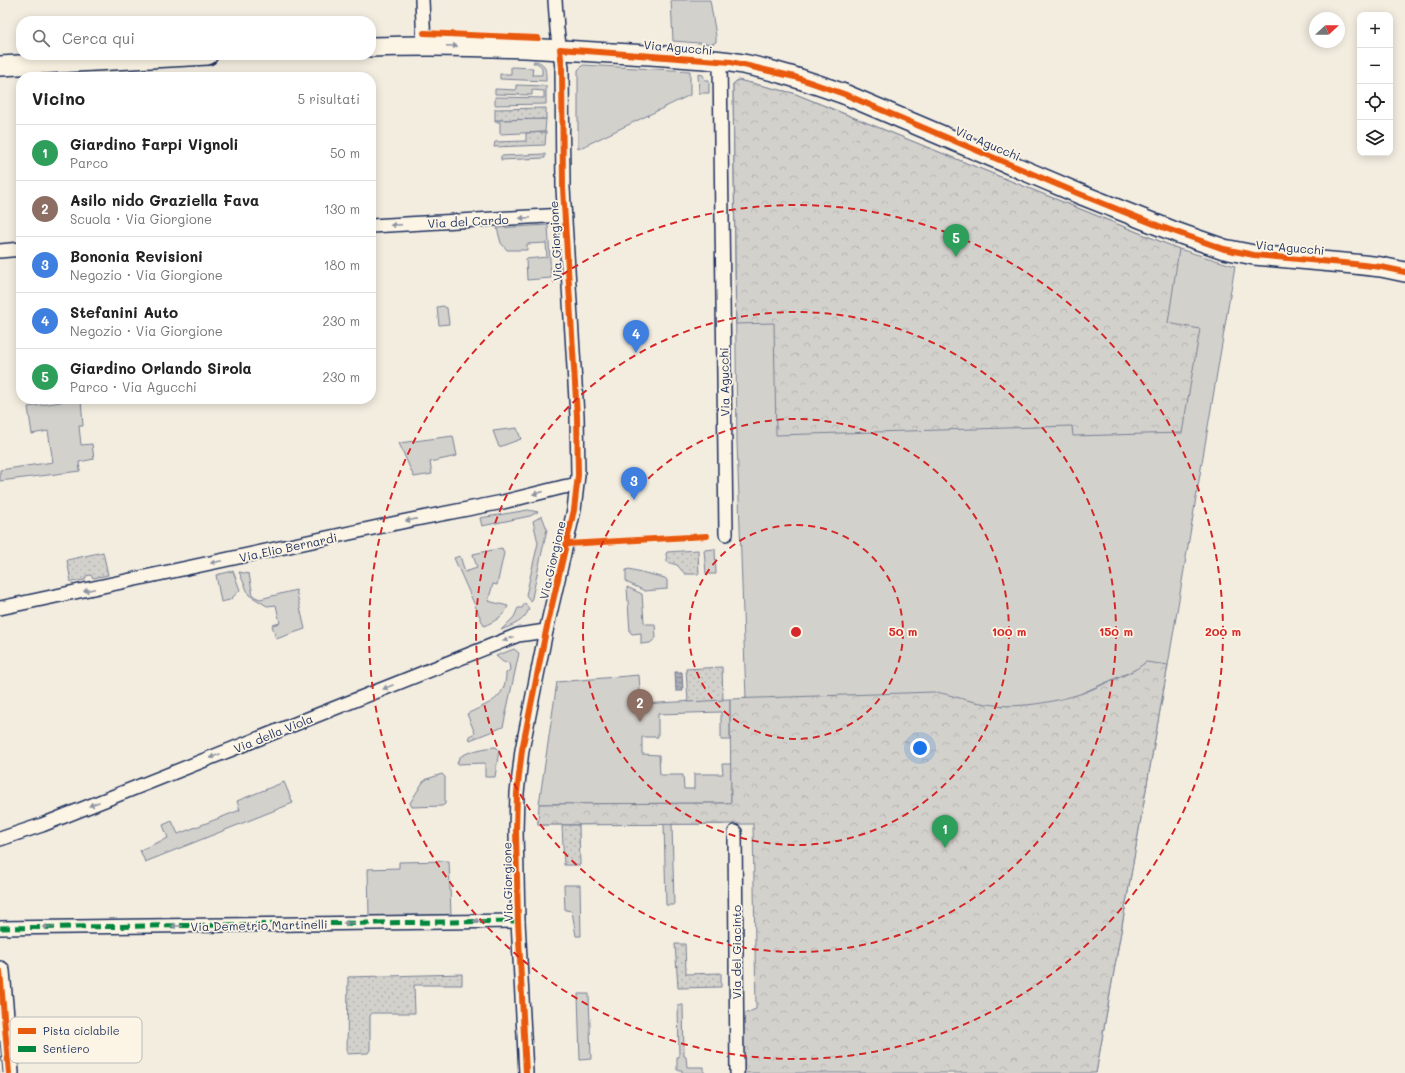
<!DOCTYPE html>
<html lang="it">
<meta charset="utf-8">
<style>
:root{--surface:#fff;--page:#f6f6f6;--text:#222;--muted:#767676;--line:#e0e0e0;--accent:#2563eb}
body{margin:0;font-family:Mali,sans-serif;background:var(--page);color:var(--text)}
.controls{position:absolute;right:12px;top:12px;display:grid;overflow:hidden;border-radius:8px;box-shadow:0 2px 10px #0003}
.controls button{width:36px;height:36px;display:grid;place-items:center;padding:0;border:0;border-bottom:1px solid var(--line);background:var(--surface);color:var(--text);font:20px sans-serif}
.compass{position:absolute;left:1309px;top:12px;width:36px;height:36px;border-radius:50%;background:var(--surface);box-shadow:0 2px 10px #0003;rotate:68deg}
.you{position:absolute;left:920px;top:748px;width:14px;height:14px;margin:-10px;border:3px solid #fff;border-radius:50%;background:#1a73e8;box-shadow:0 0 0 6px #1a73e833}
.badge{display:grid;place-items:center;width:26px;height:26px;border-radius:50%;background:var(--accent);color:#fff;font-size:13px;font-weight:700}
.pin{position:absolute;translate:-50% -33px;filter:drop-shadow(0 1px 2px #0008)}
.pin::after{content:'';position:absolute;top:21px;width:14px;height:12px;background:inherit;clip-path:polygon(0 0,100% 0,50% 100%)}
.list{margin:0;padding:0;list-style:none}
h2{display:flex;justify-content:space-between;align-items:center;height:52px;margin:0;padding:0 16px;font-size:17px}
h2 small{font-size:13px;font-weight:400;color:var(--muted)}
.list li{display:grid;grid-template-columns:26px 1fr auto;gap:12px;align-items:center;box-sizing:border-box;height:56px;padding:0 16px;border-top:1px solid var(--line)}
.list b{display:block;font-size:15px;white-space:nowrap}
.list p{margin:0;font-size:13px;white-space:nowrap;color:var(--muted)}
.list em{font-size:13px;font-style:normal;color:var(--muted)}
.icon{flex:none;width:22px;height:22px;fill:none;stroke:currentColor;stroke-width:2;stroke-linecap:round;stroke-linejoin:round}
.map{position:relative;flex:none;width:1405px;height:1073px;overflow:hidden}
.search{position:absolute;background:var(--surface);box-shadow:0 2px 10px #0003;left:16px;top:16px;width:360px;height:44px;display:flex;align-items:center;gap:10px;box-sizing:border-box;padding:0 14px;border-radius:16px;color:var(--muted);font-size:15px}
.panel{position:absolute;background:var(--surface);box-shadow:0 2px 10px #0003;left:16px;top:72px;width:360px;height:332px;border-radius:16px}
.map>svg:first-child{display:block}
.grass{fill:#d3d1cc;stroke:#778095}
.park{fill:url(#park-crowns);stroke:#778095}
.garden{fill:url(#garden-dots);stroke:#778095}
.water{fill:url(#water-rules);stroke:#707a91}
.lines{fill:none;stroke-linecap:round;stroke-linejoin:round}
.street-casing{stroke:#1b2f5e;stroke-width:16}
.secondary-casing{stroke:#1b2f5e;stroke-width:22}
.street{stroke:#fcf5e5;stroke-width:13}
.secondary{stroke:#fcf5e5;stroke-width:19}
.tram{stroke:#1b2f5e;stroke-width:1}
.quiet{stroke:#00873e;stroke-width:5;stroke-dasharray:10 5;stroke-linecap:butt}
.cycleway-casing{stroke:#fcf5e5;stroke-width:8}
.cycleway{stroke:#e8590c;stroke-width:6}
.oneway{fill:#8c92a2}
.ring{fill:none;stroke:#d62828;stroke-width:2;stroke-dasharray:7 5}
.labels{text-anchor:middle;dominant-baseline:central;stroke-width:3.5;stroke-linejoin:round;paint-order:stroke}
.street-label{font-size:12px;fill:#1b2f5e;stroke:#fcf5e5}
.key{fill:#fcf5e5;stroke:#b8babc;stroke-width:1}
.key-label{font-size:11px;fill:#1b2f5e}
.centre{fill:#d62828;stroke:#fcf5e5;stroke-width:2}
.ring-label{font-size:12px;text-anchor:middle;font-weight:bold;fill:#d62828;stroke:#fcf5e5;stroke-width:3.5;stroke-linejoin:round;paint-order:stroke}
</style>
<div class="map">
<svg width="1405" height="1073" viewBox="0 0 1405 1073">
<defs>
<pattern id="park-crowns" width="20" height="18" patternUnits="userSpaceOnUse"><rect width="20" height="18" fill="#d3d1cc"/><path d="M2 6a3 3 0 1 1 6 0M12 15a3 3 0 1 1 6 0" fill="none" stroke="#b5b4b2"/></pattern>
<pattern id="garden-dots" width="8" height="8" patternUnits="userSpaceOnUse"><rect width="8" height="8" fill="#d3d1cc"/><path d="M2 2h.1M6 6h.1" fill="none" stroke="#b5b4b2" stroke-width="1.8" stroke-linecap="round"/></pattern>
<pattern id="water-rules" width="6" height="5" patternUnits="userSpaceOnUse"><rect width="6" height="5" fill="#a9acb3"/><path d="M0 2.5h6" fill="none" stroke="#898c95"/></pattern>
</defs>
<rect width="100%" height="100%" fill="#f3ede0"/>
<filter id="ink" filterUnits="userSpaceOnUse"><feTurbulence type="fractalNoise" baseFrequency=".025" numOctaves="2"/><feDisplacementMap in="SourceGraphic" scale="8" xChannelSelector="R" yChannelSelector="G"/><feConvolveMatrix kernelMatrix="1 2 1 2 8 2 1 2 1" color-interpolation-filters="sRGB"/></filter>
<g filter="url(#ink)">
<g class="grass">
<polygon points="671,0 710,0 716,36 716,42 712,44 673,41"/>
<path d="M534 61C546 62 546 70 546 81L500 79V74H511V67L533 68 532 75H542V67L537 63H533Z"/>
<polygon points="583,65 690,71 690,95 578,149 578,70"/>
<polygon points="698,74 703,75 705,80 709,80 709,93 699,93"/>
<polygon points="738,80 793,93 1179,249 1235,266 1168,665 1096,1073 1146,662 1139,668 1080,694 1078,697 985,732 739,699 746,698 737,442 733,84"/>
<polygon points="516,85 546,86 546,104 495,105 495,97 544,98 544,91 532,90 532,95 495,94 495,89 516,90"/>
<polygon points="546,119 545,132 500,134 500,122 495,122 495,120"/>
<polygon points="545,154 545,158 501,160 501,156"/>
<polygon points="548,225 551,278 527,280 526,259 547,257 546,243 527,244 527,250 507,250 501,243 497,228"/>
<polygon points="443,306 447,308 449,324 439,325 437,307"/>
<polygon points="61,399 81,399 83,426 79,426 81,445 92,444 94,459 79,462 80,471 0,481 0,470 53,462 48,431 32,434 28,407 61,402"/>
<polygon points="517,428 521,439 499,447 493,431"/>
<polygon points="453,436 457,456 430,462 432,474 414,477 399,443"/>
<polygon points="528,510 538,512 530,516 482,526 480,518"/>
<polygon points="542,516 547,529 531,602 526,595 538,543 533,521"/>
<path d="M502 548 504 553 497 585 493 584 488 601 508 606C504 617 493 622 484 626L454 558 460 556 465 572 477 568 473 554Z"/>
<polygon points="715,549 716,574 706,574 704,550"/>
<polygon points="629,569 665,578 667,580 667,589 645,591 626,582 626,570"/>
<polygon points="233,571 240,590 230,600 221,602 216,575"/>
<polygon points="239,572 249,574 253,596 260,599 296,590 305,629 276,639 272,625 280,623 276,605 267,606 249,595"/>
<polygon points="627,587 642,594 644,622 646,624 655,624 656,638 650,643 641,644 641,633 632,634 630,632"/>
<path d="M525 603 529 609C524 622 513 625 501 630L514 617 518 608H522Z"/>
<path d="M514 649 519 653 503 727 470 740 469 736 475 733 467 714C488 703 506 700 506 673L510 670 509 663 503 662 496 656Z"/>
<polygon points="639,675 641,704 730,699 730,740 721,740 721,712 658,714 658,737 642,737 642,754 659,755 660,775 683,775 684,789 694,789 694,774 723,774 722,764 731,764 731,803 539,804 557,682"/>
<path d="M496 747 499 750 495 777H485V763L457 764C458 762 458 760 459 758 464 752 488 747 496 747Z"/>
<polygon points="442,774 445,777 445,804 442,806 412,807 410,803 423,782 427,779"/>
<polygon points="284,782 293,803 145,862 140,850 168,838 163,825 172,821 178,834 240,810 237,801"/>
<polygon points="538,820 724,824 672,824 674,905 666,905 664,824 538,825"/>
<polygon points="449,861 451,915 369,916 368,869 399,868 399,862"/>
<polygon points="564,885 580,885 581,936 576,936 572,911 565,910"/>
<polygon points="578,994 589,994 591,1059 580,1060"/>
<polygon points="678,1005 683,1005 684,1056 686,1057 687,1067 704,1067 704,1073 682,1073 682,1070 677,1070 677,1057 679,1057"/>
</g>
<g class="park">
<polygon points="738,80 793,93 1179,249 1168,323 1200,329 1182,433 1073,436 1072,426 776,435 774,323 736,324 733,84"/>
<path d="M1146 662 1168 665 1096 1073H744L743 1014 756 1009 753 824 538 825 539 804 731 803 730 699 933 692C946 693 958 698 971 701 979 703 987 704 995 705 1022 708 1054 702 1080 694 1090 691 1101 685 1111 681 1123 676 1135 671 1146 662Z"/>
</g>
<g class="garden">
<polygon points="546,108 546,119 495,120 495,109"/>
<polygon points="546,132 545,145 494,147 495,142 526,141 526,133"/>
<polygon points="698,550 699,574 685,574 677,565 667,562 666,554 667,552"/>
<polygon points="103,552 108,575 93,578 91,575 86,576 85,580 71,582 67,560"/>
<polygon points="722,667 723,700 688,702 686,669"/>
<polygon points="562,825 579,825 580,865 564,865"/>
<polygon points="675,944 685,944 686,974 721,973 721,987 678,988"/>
<polygon points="462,974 462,985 414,985 415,1013 372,1013 370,1016 370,1050 368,1053 347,1054 348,977"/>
</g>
<polygon class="water" points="675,672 682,672 683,691 676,691"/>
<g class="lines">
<g class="street-casing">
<g id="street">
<polyline points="422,0 424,45"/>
<polyline points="720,61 726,534"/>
<polyline points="371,226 564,215"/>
<polyline points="0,251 21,249"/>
<polyline points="0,608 406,521 503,502 563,487 576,485"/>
<polyline points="735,832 737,1073"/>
<polyline points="0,839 42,825 518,635 546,631"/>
<polyline points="0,928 518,921"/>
<polyline points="526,1073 518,921 516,831 517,793 522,750 532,700 546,631 574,510 578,475 577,416 563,188 562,68 557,29 555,0"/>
</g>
</g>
<g class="secondary-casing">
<g id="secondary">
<path d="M371 47C446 44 520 47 595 52 640 55 686 56 731 62 770 68 807 81 844 94L1082 195 1178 233 1224 249 1254 255 1354 264 1381 267 1405 272"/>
<polyline points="0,66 208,55"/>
<polyline points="0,971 9,1073"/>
</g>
</g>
<use href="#street" class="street"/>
<use href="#secondary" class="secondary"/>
<polyline class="tram" points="0,1041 3,1073"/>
<polyline class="quiet" points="0,928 518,921"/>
<g class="cycleway-casing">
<g id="cycleway">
<polyline points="424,33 538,38"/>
<polyline points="567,544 707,536"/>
<polyline points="0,971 9,1073"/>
<polyline points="526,1073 518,921 516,831 517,793 522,750 532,700 546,631 574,510 578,475 577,416 563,188 562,68 560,49 731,62 795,77 844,94 1082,195 1159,226 1224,249 1254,255 1354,264 1381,267 1405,272"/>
</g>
</g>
<use href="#cycleway" class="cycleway"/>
</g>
<defs><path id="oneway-solid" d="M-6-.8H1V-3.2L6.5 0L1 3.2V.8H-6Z"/></defs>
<g class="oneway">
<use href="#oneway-solid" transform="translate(452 46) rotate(2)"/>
<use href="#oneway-solid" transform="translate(525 218) rotate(177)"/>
<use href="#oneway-solid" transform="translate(396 225) rotate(177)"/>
<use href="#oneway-solid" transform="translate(538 493) rotate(166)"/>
<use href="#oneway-solid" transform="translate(411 520) rotate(169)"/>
<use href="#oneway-solid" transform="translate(216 562) rotate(168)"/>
<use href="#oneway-solid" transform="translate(89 590) rotate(168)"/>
<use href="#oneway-solid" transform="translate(508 639) rotate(158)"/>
<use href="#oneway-solid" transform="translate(388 687) rotate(158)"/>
<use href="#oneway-solid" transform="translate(215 756) rotate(158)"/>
<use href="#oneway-solid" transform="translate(94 804) rotate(158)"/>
<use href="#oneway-solid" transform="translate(479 921) rotate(179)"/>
<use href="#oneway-solid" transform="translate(349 923) rotate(179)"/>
<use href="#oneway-solid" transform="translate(177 926) rotate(179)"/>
<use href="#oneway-solid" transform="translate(48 927) rotate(179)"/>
</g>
</g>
<g class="ring">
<circle cx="796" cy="632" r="107"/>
<circle cx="796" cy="632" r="213"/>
<circle cx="796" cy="632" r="320"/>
<circle cx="796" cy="632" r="427"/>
</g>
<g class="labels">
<g class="street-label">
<text transform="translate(678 47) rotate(5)">Via Agucchi</text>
<text transform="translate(988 143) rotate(23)">Via Agucchi</text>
<text transform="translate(468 221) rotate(-3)">Via del Cardo</text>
<text transform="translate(555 241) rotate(-93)">Via Giorgione</text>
<text transform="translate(1290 247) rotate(5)">Via Agucchi</text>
<text transform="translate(724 382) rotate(-91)">Via Agucchi</text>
<text transform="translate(288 547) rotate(-12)">Via Elio Bernardi</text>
<text transform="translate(552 560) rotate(-77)">Via Giorgione</text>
<text transform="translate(273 733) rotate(-22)">Via della Viola</text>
<text transform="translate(507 882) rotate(-91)">Via Giorgione</text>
<text transform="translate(259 925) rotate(-1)">Via Demetrio Martinelli</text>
<text transform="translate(736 952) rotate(-90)">Via del Giacinto</text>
</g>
</g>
<rect x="10" y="1017" width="132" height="46" rx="6" class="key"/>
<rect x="18" y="1028" width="18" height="6" fill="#e8590c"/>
<rect x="18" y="1046" width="18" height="6" fill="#00873e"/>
<g class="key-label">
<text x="43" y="1035">Pista ciclabile</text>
<text x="43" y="1053">Sentiero</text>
</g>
<circle cx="796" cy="632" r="6" class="centre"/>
<g class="ring-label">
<text x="903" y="636">50 m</text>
<text x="1009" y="636">100 m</text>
<text x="1116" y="636">150 m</text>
<text x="1223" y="636">200 m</text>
</g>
</svg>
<div class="controls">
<button>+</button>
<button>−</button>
<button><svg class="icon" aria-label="locate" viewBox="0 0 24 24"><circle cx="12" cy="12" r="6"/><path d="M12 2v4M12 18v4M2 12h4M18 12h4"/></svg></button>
<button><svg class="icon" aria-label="layers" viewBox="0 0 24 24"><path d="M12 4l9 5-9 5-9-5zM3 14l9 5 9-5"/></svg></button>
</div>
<svg class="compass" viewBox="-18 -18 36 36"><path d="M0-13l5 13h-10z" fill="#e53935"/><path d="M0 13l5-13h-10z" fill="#767676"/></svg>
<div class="you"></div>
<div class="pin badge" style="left:945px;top:848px;background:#2e9e5b">1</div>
<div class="pin badge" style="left:640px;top:722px;background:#8d6e63">2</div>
<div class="pin badge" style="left:634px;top:500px;background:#3f7fe0">3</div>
<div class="pin badge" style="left:636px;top:353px;background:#3f7fe0">4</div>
<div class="pin badge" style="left:956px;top:257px;background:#2e9e5b">5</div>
<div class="search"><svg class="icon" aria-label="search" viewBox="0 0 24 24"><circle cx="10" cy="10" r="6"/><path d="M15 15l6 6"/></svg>Cerca qui</div>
<section class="panel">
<h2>Vicino<small>5 risultati</small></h2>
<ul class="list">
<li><span class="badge" style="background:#2e9e5b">1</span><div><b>Giardino Farpi Vignoli</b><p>Parco</p></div><em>50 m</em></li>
<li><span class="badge" style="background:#8d6e63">2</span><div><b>Asilo nido Graziella Fava</b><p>Scuola · Via Giorgione</p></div><em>130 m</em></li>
<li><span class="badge" style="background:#3f7fe0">3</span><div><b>Bononia Revisioni</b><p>Negozio · Via Giorgione</p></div><em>180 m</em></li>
<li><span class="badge" style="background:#3f7fe0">4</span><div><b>Stefanini Auto</b><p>Negozio · Via Giorgione</p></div><em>230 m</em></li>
<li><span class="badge" style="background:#2e9e5b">5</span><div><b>Giardino Orlando Sirola</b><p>Parco · Via Agucchi</p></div><em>230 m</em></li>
</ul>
</section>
</div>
